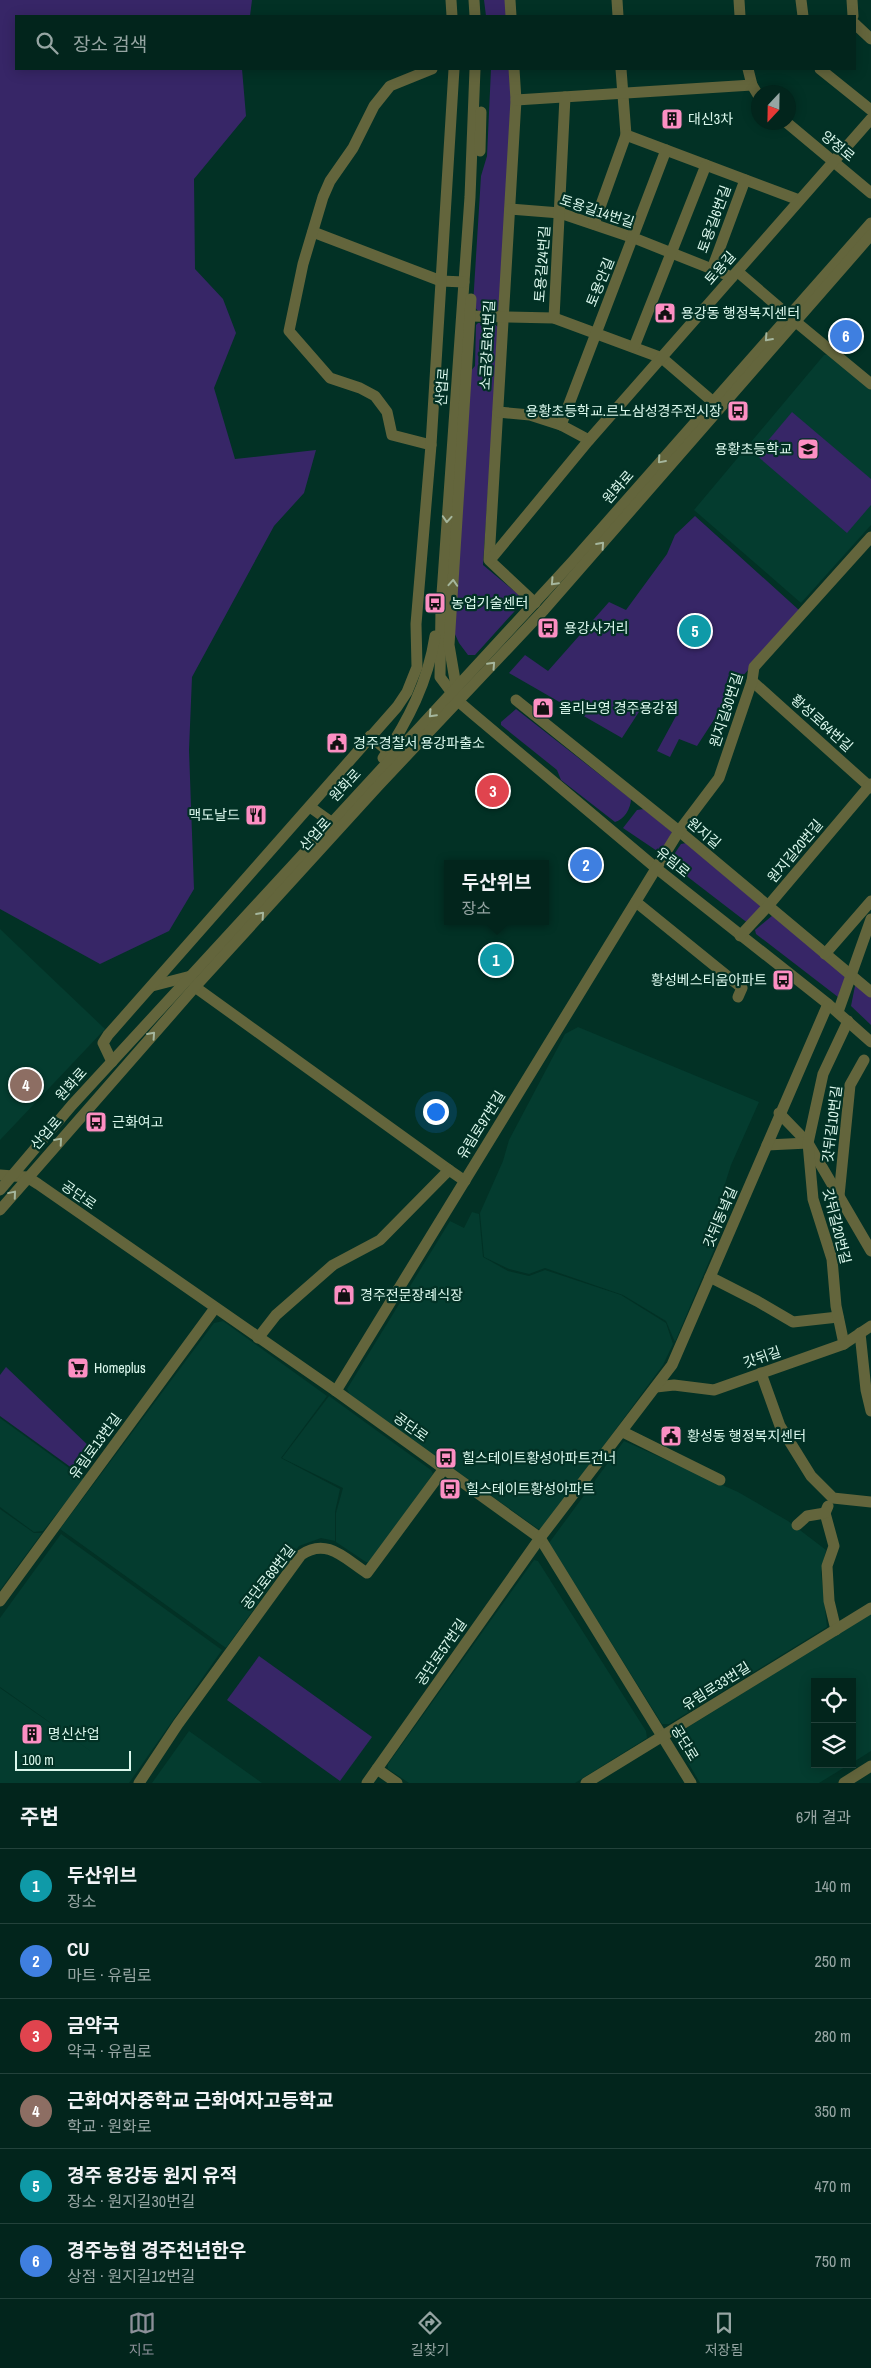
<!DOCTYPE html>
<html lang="ko">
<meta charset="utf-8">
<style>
:root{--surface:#02251c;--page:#0c2d25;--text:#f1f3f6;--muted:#96a5a3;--line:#23423b;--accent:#8c9099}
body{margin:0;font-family:"Archivo Narrow","Noto Sans KR",sans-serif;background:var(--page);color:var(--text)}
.controls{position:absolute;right:15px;bottom:15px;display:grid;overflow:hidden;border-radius:0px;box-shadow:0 2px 12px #0003}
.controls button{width:45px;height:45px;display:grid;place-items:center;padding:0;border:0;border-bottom:1px solid var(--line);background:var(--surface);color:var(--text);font:25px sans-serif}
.compass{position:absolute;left:751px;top:85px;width:45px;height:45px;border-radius:50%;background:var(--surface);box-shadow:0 2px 12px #0003;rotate:202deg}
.scale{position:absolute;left:15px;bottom:12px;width:116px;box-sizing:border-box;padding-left:5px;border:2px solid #dbf8ed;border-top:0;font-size:14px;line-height:18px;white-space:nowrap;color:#dbf8ed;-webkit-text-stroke:4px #023125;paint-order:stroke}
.you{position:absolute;left:435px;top:1111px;width:18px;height:18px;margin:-12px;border:4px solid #fff;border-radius:50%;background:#1a73e8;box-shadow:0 0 0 8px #1a73e833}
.badge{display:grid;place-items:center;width:32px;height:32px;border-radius:50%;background:var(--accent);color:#fff;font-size:16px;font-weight:700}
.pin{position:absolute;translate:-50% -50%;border:2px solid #fff;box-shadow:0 1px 5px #0006}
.popup{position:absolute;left:444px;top:860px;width:105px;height:65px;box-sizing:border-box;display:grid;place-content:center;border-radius:0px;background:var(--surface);filter:drop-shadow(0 1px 4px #0005);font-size:16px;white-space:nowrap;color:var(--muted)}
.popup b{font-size:19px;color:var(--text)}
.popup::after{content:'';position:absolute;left:50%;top:100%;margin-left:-10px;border:10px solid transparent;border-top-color:var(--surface)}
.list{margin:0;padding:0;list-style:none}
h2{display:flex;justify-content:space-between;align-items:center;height:65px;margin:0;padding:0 20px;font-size:21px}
h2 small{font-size:16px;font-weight:400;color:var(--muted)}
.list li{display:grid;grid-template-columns:32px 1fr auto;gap:15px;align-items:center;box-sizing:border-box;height:75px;padding:0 20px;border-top:1px solid var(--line)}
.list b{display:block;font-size:19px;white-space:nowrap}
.list p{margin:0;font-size:16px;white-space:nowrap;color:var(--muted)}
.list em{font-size:16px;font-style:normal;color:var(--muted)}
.icon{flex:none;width:28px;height:28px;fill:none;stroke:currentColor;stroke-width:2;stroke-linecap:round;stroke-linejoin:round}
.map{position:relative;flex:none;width:871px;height:1783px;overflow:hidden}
.search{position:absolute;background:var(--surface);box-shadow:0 2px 12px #0003;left:15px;right:15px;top:15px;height:55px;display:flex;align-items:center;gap:12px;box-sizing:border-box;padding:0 18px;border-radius:0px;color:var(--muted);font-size:19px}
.sheet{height:515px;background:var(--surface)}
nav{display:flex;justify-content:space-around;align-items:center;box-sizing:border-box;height:70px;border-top:1px solid var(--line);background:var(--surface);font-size:14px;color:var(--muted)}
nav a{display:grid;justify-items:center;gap:2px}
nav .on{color:var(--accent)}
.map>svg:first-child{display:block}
.built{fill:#043c2f}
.green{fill:#372667}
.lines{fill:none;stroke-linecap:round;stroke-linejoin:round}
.minor{stroke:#63653c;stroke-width:11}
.oneway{stroke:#a5b69d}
.labels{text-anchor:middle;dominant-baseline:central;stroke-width:4.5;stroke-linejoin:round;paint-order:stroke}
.poi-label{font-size:14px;fill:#dbf8ed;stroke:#023125;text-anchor:start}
.street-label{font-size:14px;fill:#dbf8ed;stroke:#023125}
</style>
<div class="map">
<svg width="871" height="1783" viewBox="0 0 871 1783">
<rect width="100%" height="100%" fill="#023125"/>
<g class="built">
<polygon points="832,354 871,388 871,525 801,603 694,510 824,355"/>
<polygon points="0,929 105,1029 0,1140"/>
<polygon points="578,1027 759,1102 731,1165 724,1187 738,1193 675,1342 666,1321 623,1295 545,1268 529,1274 509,1269 484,1257 480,1213 503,1161 509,1140 565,1034"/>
<polygon points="472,1212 479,1214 483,1257 508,1271 529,1276 545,1270 621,1295 666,1323 673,1344 663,1365 543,1528 538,1529 350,1395 347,1389 450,1221 464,1228"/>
<polygon points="223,1321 327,1396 281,1458 340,1489 335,1512 335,1541 321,1538 299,1546 226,1648 60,1529 214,1323"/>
<polygon points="329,1396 431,1470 433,1474 370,1563 366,1562 336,1542 336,1513 343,1488 282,1458"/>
<polygon points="0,1418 84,1479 43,1531 34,1532 0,1507"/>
<polygon points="624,1441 738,1492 788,1521 826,1550 821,1572 827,1627 669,1724 662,1724 549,1543"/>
<polygon points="0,1509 34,1533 42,1533 0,1590"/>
<polygon points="61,1534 222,1650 129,1783 0,1783 0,1688 92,1752 0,1687 0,1618"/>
<polygon points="534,1560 538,1561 646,1731 647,1738 575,1783 409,1783 388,1769 388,1764"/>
<polygon points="871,1614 871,1751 852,1763 852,1682 815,1682 815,1764 850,1764 819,1783 700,1783 675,1740 675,1735"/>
<polygon points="189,1731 262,1783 152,1783"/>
</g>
<g class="green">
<polygon points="0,0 252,0 250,16 16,16 16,69 242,69 246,116 194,179 195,269 223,299 236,333 214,388 235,459 316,450 304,493 274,526 192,677 189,750 194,889 169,931 100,964 0,909"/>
<polygon points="484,0 508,0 509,16 486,16"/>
<polygon points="491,69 512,69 514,100 502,307 497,311 478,311 473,305 481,176 487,156"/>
<polygon points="478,323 493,323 499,328 483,565 524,599 523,602 475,655 468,655 459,643 454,632 469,373 475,366 476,325"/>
<polygon points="792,412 871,479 871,505 847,533 756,455"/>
<polygon points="695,516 800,611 741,678 697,746 679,739 670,757 657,751 676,716 646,701 622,738 509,673 525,655 548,671 609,602 626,610 667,554 675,535"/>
<path d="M516 709 631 799C631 808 624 820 615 822L561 780 557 770 501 725V722Z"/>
<polygon points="644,809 672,832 663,855 623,828 637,810"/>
<polygon points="686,843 763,908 749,924 671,864 671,859 681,844"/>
<polygon points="773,915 849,977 838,997 756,934 755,930"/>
<polygon points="860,985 871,994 871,1025 851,1006 855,986"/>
<polygon points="6,1367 92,1449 76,1471 0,1416 0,1375"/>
<polygon points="259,1656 372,1737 340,1781 227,1700"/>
</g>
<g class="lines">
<g class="minor">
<polyline points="451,0 452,16"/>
<polyline points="474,0 475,16"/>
<polyline points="510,0 511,16"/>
<polyline points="617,0 618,16"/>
<polyline points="739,0 740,16"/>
<polyline points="801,0 803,16"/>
<polyline points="852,0 853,16"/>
<polyline points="855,24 871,39"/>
<polyline points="475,69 470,197 441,608 440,677 458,701 472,713 656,868 828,1004 871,1042"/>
<polyline points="514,69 516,100 489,560 535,603"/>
<polyline points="621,69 626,135 799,200"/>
<polyline points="748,69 752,85 758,95"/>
<polyline points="820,69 871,110"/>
<polyline points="516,100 752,85"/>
<polyline points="786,122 871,193"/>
<polyline points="480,151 481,112"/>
<polyline points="510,209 560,213 634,238 732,277"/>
<polyline points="594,224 626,135"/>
<polyline points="313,232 441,281 464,282"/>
<polyline points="712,269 745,180"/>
<polyline points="738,272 788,315"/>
<polyline points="470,316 554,318 662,358 712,401"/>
<polyline points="554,318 565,97"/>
<polyline points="796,322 871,384"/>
<polyline points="634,347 706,165"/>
<polyline points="498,412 530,415 561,425 589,440"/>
<polyline points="561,425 666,150"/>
<polyline points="431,445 392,435 387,412 375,396 360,388 330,378 289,331 303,264 323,197 330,181 353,148 374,106 390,86 432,69"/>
<polyline points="490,560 589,440 871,119"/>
<polyline points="752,681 871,788"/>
<polyline points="457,692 449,645 471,299"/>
<polyline points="516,700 679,831 871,992"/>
<polyline points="370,736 388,751"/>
<path d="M383 758C408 721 428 682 435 636"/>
<polyline points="310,807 331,822"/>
<polyline points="636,902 742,988 738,997"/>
<polyline points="740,936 768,906 871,784"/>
<polyline points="825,954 871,901"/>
<polyline points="152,986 191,976"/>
<polyline points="195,987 449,1170"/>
<polyline points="838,1012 871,919"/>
<polyline points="112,1062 103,1043 108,1035 397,707 407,692 417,667 416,624 431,445 454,69"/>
<polyline points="779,1113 808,1143 871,1251"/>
<polyline points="767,1145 808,1143"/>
<polyline points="0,1175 27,1177 38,1184 336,1391 540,1538 691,1783"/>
<polyline points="0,1190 72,1105 573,561 871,223"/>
<polyline points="839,1196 850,1085 864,1060"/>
<polyline points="0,1210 195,987 378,786 544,610 871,235"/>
<polyline points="710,1277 757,1301 793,1322 838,1317"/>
<polyline points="860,1333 866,1390 871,1411"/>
<polyline points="258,1338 276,1315 333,1265 380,1240 449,1170 465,1181"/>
<polyline points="844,1344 836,1306 832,1259 813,1199 808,1143 823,1074 848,1021"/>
<polyline points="761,1373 780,1426 811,1476 833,1498 871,1502"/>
<polyline points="656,1387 674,1385 714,1390 844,1344 871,1326"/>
<polyline points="336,1391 679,831 719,778 752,681 754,667 871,537"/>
<polyline points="623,1432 720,1480"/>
<polyline points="825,1513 834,1546 827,1566 829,1601 836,1630"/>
<polyline points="797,1525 807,1516 825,1513 828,1506"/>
<polyline points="0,1601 215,1308"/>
<polyline points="377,1769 397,1783"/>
<path d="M139 1783 178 1724 301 1555C327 1537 345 1559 367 1573L443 1470"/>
<polyline points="367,1783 540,1538 672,1365 828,1004"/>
<polyline points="586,1783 871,1608"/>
<polyline points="844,1783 871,1766"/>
</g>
</g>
<defs><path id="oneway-chevron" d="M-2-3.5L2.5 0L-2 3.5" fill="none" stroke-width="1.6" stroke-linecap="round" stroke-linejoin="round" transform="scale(1.25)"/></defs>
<g class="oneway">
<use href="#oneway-chevron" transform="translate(768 338) rotate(132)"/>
<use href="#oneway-chevron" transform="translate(661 460) rotate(131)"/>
<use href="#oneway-chevron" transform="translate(447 519) rotate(94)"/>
<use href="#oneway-chevron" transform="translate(601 545) rotate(-48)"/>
<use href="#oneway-chevron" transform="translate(554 582) rotate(133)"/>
<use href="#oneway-chevron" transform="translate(453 583) rotate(-86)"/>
<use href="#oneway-chevron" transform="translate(492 665) rotate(-47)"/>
<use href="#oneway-chevron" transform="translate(432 714) rotate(133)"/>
<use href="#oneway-chevron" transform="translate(261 915) rotate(-48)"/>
<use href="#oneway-chevron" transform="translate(152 1035) rotate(-48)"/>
<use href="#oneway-chevron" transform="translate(59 1141) rotate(-49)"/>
<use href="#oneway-chevron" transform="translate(13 1194) rotate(-50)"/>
</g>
<defs>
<g id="building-square" transform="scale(1.125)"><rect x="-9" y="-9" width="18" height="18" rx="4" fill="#fc8fc3" stroke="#023125"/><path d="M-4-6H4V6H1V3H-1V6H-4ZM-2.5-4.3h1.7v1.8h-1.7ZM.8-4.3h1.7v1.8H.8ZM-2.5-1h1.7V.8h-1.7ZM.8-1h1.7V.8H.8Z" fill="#111"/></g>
<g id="civic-square" transform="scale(1.125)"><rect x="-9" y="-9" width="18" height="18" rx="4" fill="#fc8fc3" stroke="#023125"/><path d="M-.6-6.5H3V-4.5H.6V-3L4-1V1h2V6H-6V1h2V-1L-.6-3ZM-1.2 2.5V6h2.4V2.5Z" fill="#111"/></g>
<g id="bus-square" transform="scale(1.125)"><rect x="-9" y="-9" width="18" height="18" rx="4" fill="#fc8fc3" stroke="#023125"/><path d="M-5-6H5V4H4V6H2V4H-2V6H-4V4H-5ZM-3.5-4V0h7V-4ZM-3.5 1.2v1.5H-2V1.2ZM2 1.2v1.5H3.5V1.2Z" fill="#111"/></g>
<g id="school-square" transform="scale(1.125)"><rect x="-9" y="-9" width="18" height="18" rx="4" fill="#fc8fc3" stroke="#023125"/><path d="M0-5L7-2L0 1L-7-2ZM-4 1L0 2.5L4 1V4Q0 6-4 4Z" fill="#111"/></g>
<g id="shop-square" transform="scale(1.125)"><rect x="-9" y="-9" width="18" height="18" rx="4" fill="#fc8fc3" stroke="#023125"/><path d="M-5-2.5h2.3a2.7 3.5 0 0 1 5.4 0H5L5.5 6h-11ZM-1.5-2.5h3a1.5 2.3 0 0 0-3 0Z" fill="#111"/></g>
<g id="restaurant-square" transform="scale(1.125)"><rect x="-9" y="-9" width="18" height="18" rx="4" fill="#fc8fc3" stroke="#023125"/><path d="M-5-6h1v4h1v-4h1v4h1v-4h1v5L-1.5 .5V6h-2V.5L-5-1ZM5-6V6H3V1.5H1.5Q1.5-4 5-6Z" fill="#111"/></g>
<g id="supermarket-square" transform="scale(1.125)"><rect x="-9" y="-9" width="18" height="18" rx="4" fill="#fc8fc3" stroke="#023125"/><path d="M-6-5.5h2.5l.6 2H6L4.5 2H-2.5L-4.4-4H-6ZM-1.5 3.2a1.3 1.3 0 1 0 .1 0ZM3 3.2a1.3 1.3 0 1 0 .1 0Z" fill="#111"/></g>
</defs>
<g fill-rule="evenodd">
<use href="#building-square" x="672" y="119"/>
<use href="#civic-square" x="665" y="313"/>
<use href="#bus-square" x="738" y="411"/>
<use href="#school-square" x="808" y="449"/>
<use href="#bus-square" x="435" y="603"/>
<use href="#bus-square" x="548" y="628"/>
<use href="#shop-square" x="543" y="708"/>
<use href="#civic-square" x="337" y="743"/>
<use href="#restaurant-square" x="256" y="815"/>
<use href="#bus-square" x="783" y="980"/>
<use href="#bus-square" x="96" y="1122"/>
<use href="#shop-square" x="344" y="1295"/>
<use href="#supermarket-square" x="78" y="1368"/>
<use href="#civic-square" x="671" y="1436"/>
<use href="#bus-square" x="446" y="1458"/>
<use href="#bus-square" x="450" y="1489"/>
<use href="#building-square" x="32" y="1734"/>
</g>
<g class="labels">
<g class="poi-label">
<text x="688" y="119">대신3차</text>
<text x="681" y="313">용강동 행정복지센터</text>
<text x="722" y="411" text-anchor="end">용황초등학교.르노삼성경주전시장</text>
<text x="792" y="449" text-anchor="end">용황초등학교</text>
<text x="451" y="603">농업기술센터</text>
<text x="564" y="628">용강사거리</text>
<text x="559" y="708">올리브영 경주용강점</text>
<text x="353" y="743">경주경찰서 용강파출소</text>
<text x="240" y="815" text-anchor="end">맥도날드</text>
<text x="767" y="980" text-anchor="end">황성베스티움아파트</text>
<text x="112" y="1122">근화여고</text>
<text x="360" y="1295">경주전문장례식장</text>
<text x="94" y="1368">Homeplus</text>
<text x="687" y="1436">황성동 행정복지센터</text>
<text x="462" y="1458">힐스테이트황성아파트건너</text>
<text x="466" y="1489">힐스테이트황성아파트</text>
<text x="48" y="1734">명신산업</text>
</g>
<g class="street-label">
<text transform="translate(838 146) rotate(40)">양정로</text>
<text transform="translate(597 211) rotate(18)">토용길14번길</text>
<text transform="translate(714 219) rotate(-70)">토용길6번길</text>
<text transform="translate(542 264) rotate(-86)">토용길24번길</text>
<text transform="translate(720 268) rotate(-49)">토용길</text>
<text transform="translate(600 282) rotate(-68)">토용안길</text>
<text transform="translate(487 345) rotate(-87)">소금강로61번길</text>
<text transform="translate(442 387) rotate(-86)">산업로</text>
<text transform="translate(618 487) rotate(-49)">원화로</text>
<text transform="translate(726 710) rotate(-72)">원지길30번길</text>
<text transform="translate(822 723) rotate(42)">황성로64번길</text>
<text transform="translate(345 785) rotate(-47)">원화로</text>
<text transform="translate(704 833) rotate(40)">원지길</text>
<text transform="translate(315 834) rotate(-48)">산업로</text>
<text transform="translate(795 851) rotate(-50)">원지길20번길</text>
<text transform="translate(673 862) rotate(39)">유림로</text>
<text transform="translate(71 1084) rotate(-48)">원화로</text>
<text transform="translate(832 1124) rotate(-83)">갓뒤길10번길</text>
<text transform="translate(481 1125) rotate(-58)">유림로97번길</text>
<text transform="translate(46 1133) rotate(-49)">산업로</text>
<text transform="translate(79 1195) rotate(35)">공단로</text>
<text transform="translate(720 1217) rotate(-67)">갓뒤동녘길</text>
<text transform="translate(837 1226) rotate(76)">갓뒤길20번길</text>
<text transform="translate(762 1357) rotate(-19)">갓뒤길</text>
<text transform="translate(411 1427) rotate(36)">공단로</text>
<text transform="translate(95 1446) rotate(-54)">유림로13번길</text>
<text transform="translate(268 1577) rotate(-52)">공단로69번길</text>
<text transform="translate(441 1652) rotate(-55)">공단로57번길</text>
<text transform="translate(716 1686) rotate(-32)">유림로33번길</text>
<text transform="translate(685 1743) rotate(59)">공단로</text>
</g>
</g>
</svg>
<div class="controls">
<button><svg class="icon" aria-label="locate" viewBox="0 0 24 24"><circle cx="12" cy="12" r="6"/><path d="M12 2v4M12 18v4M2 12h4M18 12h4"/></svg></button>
<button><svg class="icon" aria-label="layers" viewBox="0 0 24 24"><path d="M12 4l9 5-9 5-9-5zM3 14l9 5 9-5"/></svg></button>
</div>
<svg class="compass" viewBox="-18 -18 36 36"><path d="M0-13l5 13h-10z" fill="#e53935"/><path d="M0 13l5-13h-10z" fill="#96a5a3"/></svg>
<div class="scale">100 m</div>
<div class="you"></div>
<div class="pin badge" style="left:496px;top:960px;background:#0f9aa8">1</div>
<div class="popup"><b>두산위브</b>장소</div>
<div class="pin badge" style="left:586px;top:865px;background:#3f7fe0">2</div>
<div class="pin badge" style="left:493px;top:791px;background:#e0444e">3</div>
<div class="pin badge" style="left:26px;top:1085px;background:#8d6e63">4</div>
<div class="pin badge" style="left:695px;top:631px;background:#0f9aa8">5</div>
<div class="pin badge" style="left:846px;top:336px;background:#3f7fe0">6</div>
<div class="search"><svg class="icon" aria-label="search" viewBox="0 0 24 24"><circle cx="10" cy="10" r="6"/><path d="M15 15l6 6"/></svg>장소 검색</div>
</div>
<section class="sheet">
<h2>주변<small>6개 결과</small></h2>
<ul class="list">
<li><span class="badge" style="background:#0f9aa8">1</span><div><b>두산위브</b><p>장소</p></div><em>140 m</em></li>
<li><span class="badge" style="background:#3f7fe0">2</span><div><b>CU</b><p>마트 · 유림로</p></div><em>250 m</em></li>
<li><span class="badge" style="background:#e0444e">3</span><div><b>금약국</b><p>약국 · 유림로</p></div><em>280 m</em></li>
<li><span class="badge" style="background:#8d6e63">4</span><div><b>근화여자중학교 근화여자고등학교</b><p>학교 · 원화로</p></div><em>350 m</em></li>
<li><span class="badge" style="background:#0f9aa8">5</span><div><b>경주 용강동 원지 유적</b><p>장소 · 원지길30번길</p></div><em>470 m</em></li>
<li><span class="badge" style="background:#3f7fe0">6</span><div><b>경주농협 경주천년한우</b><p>상점 · 원지길12번길</p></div><em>750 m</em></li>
</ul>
</section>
<nav>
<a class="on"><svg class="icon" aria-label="map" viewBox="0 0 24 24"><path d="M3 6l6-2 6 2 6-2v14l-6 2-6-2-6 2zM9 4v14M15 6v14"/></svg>지도</a>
<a><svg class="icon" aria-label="directions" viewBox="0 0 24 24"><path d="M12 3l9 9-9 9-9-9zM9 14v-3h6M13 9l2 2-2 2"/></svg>길찾기</a>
<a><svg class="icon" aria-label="saved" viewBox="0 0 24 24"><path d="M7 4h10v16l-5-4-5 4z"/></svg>저장됨</a>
</nav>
